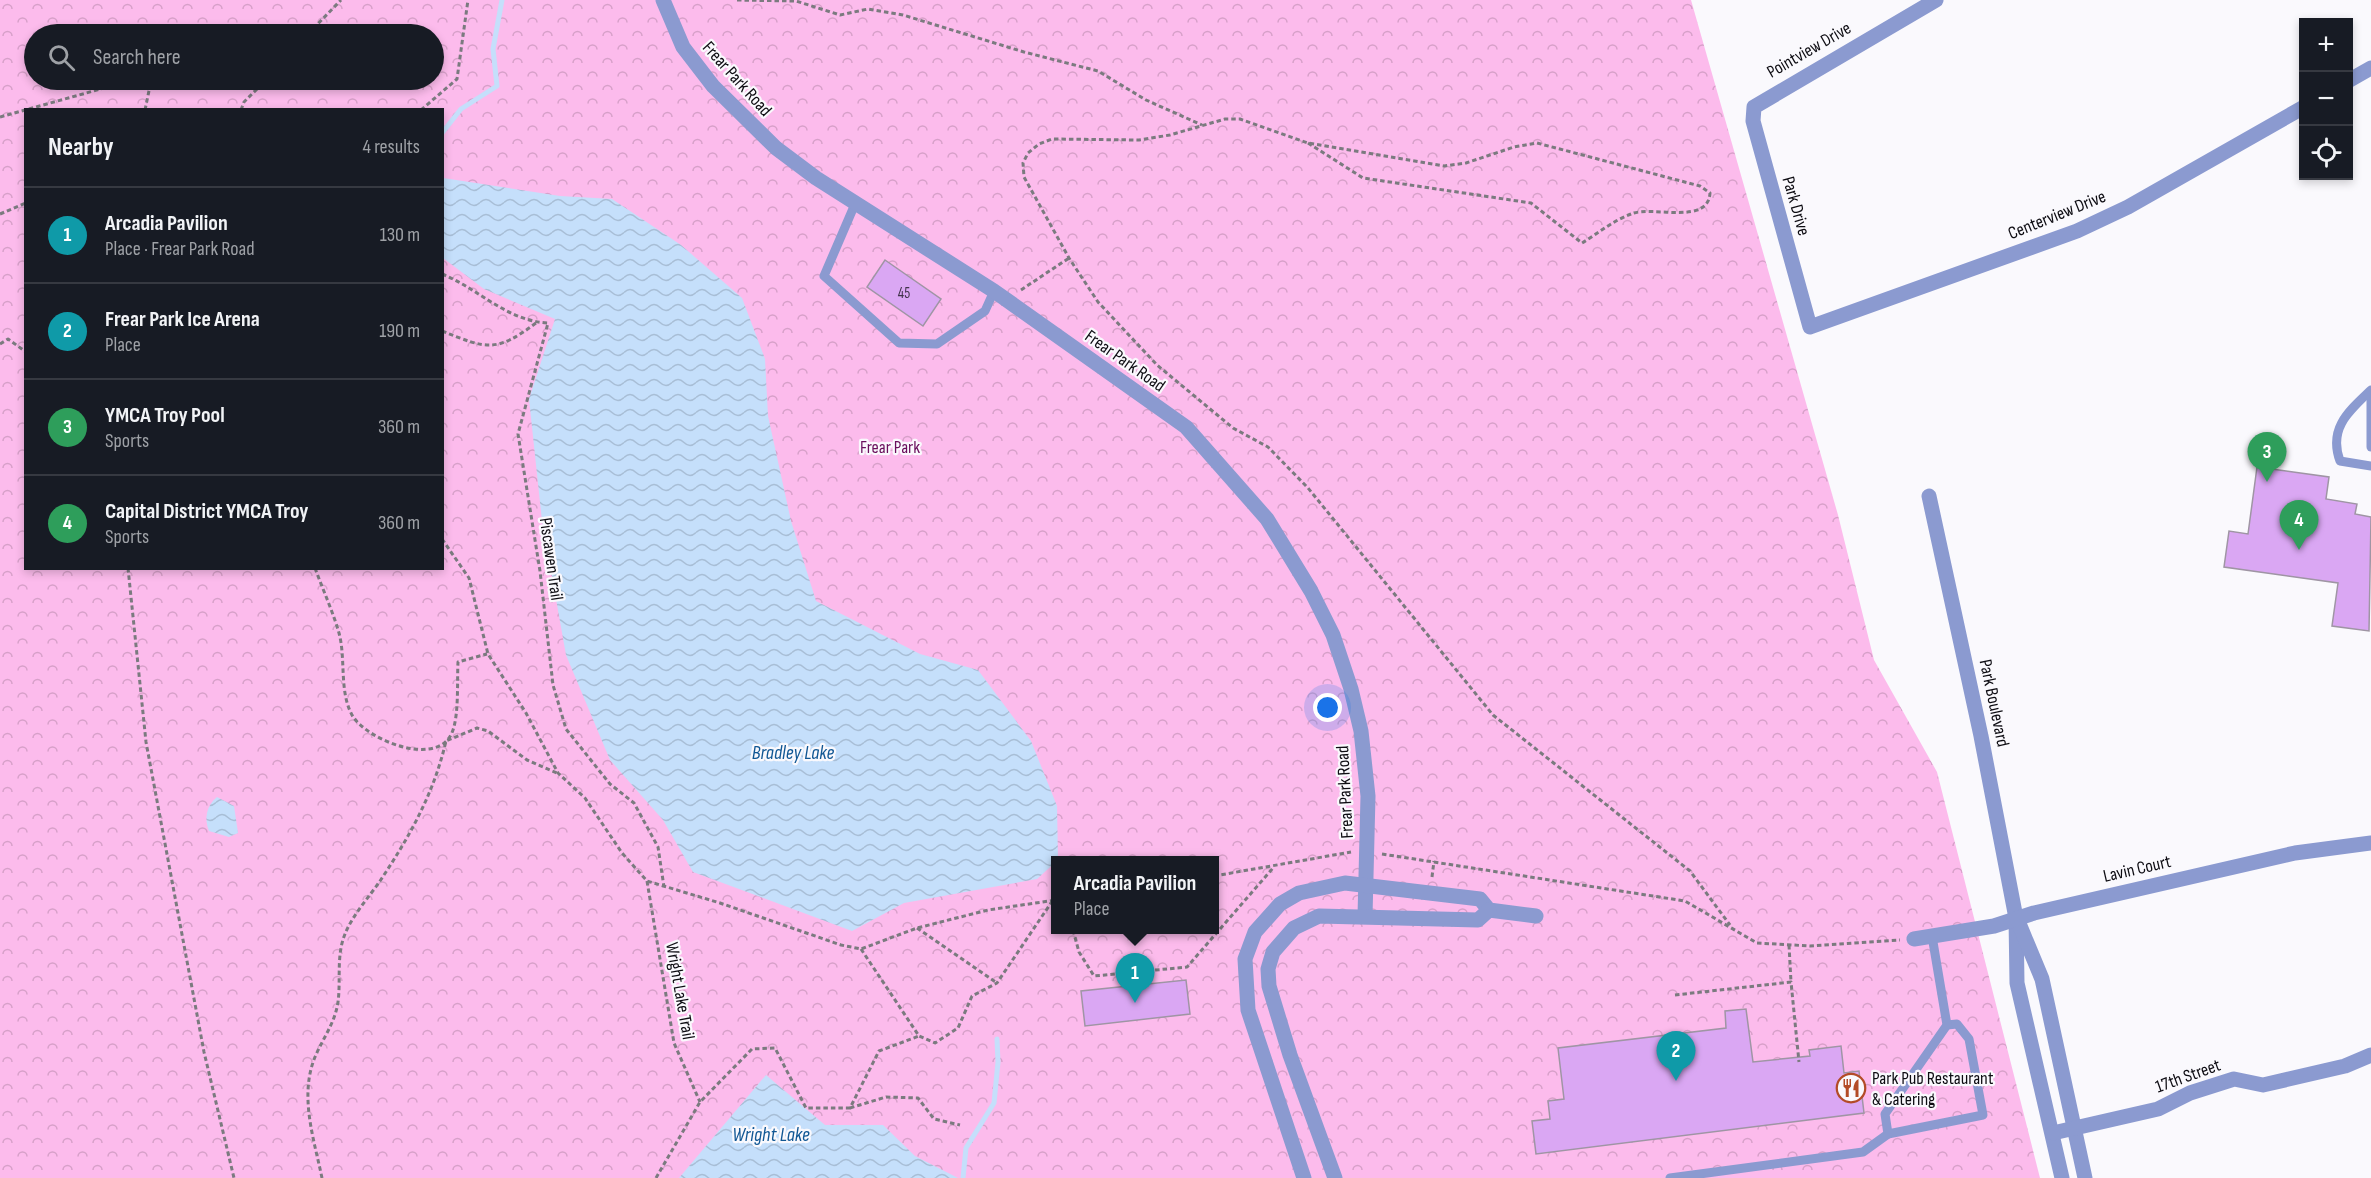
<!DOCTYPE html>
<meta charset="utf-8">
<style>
:root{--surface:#171b24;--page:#20242c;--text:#f1f3f6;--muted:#9ea1a6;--line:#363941;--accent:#b34b27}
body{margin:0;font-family:"Sofia Sans Condensed",sans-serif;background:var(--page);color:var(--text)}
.controls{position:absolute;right:18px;top:18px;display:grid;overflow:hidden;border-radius:0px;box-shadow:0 3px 9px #0003}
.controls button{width:54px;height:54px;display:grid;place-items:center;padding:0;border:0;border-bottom:2px solid var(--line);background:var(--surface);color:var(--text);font:30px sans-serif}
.you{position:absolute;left:1328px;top:708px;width:21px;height:21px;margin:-15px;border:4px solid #fff;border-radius:50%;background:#1a73e8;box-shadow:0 0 0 9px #1a73e833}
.badge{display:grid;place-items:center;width:39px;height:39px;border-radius:50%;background:var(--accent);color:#fff;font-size:20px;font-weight:700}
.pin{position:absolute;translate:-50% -50px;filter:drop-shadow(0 2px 3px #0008)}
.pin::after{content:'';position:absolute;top:32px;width:21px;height:18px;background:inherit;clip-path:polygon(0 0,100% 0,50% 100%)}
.popup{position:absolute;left:1051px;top:856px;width:168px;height:78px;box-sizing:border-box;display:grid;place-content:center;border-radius:0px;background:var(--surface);filter:drop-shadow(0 2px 4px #0005);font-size:20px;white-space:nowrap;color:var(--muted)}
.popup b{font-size:22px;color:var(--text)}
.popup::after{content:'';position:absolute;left:50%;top:100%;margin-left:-12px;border:12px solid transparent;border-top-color:var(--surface)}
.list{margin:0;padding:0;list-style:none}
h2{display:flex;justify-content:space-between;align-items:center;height:78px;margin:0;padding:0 24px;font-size:26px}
h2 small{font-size:20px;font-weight:400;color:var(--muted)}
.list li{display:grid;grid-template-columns:39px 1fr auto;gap:18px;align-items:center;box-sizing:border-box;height:96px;padding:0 24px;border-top:2px solid var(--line)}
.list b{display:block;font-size:22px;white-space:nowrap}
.list p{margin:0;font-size:20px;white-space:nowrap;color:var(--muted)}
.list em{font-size:20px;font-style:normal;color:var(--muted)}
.icon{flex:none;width:33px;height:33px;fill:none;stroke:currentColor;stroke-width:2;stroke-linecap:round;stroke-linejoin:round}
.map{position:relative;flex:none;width:2371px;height:1178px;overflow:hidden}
.search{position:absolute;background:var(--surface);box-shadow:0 3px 9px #0003;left:24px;top:24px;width:420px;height:66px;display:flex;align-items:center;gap:15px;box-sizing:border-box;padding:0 21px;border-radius:33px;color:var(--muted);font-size:22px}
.panel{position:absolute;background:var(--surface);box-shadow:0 3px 9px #0003;left:24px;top:108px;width:420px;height:462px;border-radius:0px}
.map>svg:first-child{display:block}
.park{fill:url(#park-crowns);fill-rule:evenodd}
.water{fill:url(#water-waves)}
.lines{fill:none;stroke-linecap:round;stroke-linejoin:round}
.stream{stroke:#c5dffb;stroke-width:5}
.building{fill:#daa7f3;stroke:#9f95a4;stroke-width:1.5}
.path{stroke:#7b7a7f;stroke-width:3;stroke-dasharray:4.5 3;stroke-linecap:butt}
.service{stroke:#8b9ad0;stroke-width:9}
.minor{stroke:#8b9ad0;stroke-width:15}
.labels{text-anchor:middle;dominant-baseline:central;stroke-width:4.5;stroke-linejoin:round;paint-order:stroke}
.number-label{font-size:15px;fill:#40334a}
.street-label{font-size:18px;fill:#0d0c12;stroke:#faf9fd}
.park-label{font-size:18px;fill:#6a0f5d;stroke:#faf9fd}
.poi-label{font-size:18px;fill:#0d0c12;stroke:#faf9fd;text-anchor:start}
.water-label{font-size:20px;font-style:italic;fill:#115794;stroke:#faf9fd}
</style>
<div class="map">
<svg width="2371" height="1178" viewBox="0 0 2371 1178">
<defs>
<pattern id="park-crowns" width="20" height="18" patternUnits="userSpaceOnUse" patternTransform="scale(1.5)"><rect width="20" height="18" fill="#fcbbec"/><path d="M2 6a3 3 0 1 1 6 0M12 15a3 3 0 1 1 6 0" fill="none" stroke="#d7a0c9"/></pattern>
<pattern id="water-waves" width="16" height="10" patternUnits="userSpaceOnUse" patternTransform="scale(1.5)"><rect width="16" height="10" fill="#c5dffb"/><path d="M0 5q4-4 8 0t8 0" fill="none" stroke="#a8bed6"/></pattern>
</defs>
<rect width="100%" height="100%" fill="#faf9fd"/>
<path class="park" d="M0 0H1691L1838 515 1874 660 1937 772 2040 1178H0ZM34 34H434V80H34ZM26 110H442V568H26ZM1056 860H1214V930H1056Z"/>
<g class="water">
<polygon points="443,178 560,196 612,199 681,245 742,298 765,359 768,416 791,521 816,601 920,654 978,670 1031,741 1057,806 1058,860 1037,879 904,903 852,931 693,872 663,820 610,760 566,655 542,521 529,399 555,319 484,289 443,258"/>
<path d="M217 797 234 806 238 833 229 837 209 831C204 819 206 806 217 797Z"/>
<polygon points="766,1075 825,1125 883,1125 915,1156 958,1178 679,1178"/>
</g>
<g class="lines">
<g class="stream">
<polyline points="442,133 461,109 497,86 493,49 502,0"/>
<polyline points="963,1178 966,1148 994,1103 998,1062 997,1039"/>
</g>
</g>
<g class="building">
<polygon points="885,260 941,299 923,326 867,287"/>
<polygon points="2257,467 2329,477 2326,499 2357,504 2355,514 2371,517 2369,631 2332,626 2338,583 2224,567 2229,531 2248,534"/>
<polygon points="1186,980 1190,1014 1085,1026 1081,991"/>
<polygon points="1746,1009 1753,1062 1810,1056 1809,1050 1841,1046 1844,1073 1859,1071 1864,1113 1536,1154 1532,1121 1550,1119 1548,1101 1564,1099 1558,1048 1726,1028 1725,1011"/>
</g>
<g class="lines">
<g class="path">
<polyline points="737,0 796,1 840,15 868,9 903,15 1024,52 1098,71 1146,100 1202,125"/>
<polyline points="308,34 341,0"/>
<polyline points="145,110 150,86 146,80"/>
<polyline points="241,110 244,102 266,80"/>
<polyline points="421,110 457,79 468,0"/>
<polyline points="0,117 133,80"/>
<path d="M1308 143 1363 178 1531 203 1582 243C1597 234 1614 220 1631 214 1652 205 1708 226 1710 193L1700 186 1537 143 1514 147 1466 163 1444 166 1308 143 1240 119H1225L1170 135 1139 140 1052 139 1039 144 1028 153 1023 163 1024 177 1069 258 1098 302 1157 365 1233 428 1268 447 1308 488 1493 715 1690 871 1730 925"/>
<polyline points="0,214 26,203"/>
<path d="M442 274C479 289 507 321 548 323L518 434 540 571 553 685 566 729 610 784 634 803 658 847 664 887"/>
<polyline points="1021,290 1069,258"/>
<path d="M442 331C487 349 496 353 536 323"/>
<polyline points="0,344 8,339 26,352"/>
<polyline points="442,539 469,578 488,654 526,713 558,773 585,798 622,853 647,881 720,903 841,945 861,949 917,928 988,910 1056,900"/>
<polyline points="128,568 146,742 204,1052 234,1178"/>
<path d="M315 568C323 590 333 612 339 633 346 659 339 691 352 715 366 740 440 770 453 730 459 712 457 681 458 662L487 654"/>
<polyline points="1382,854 1685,901 1757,943 1810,946 1900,940"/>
<polyline points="1214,876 1351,852"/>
<polyline points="1432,877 1434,861"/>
<polyline points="647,881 674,1043 700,1102"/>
<polyline points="917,928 997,983"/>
<polyline points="1073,930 1079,952 1094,976 1187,967 1273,868"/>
<polyline points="1789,945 1791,982"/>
<polyline points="861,949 919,1036 935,1043 958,1028 972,996 997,983 1053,900"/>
<polyline points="1675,995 1791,982 1799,1062"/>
<polyline points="850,1108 886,1097 918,1098 934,1119 960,1125"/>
<path d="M322 1178C314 1139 299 1096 315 1057 323 1038 335 1023 338 1002 341 980 336 956 345 934 352 916 369 897 380 881 410 836 434 793 446 741L477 728 488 731 527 760 557 773"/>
<polyline points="656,1178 700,1102 752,1049 775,1048 806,1108 850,1108 879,1051 919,1036"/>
</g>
<g class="service">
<polyline points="855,204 824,276 899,343 937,344 985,311 994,291"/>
<path d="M2371 390C2349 411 2328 428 2340 461L2371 466"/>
<polyline points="2371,399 2371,447"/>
<polyline points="1888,1134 1983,1115 1969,1039 1957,1024 1947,1025"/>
<polyline points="1670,1178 1863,1152 1888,1134 1885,1114 1947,1025 1932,936"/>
</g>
<g class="minor">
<polyline points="663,0 683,47 713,86 776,148 816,178 994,291 1186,427 1267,519 1311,591 1333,635 1351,689 1361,731 1368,796 1365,916"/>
<polyline points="1936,0 1754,107 1753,121 1810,327 2077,231 2128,207 2304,107"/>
<polyline points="2348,81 2371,68"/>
<polyline points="1929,496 1981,736 2016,918 2017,983 2062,1178"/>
<polyline points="2020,926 2042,979 2085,1178"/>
<polyline points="1914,939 1994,926 2034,913 2295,853 2371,843"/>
<polyline points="2053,1133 2158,1109 2190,1093 2234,1079 2263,1085 2345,1066 2371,1055"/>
<polyline points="1304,1178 1248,1010 1245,959 1255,932 1280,904 1299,893 1345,883 1480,899 1489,910 1536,916"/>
<polyline points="1335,1178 1290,1055 1269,986 1268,969 1273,952 1294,928 1319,916 1478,920 1489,910"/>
</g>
</g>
<defs>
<g id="restaurant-ring" transform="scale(1.5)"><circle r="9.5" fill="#faf9fd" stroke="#b34b27" stroke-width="1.5"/><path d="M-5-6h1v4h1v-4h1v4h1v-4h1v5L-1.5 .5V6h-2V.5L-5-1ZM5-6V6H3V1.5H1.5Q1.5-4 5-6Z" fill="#b34b27"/></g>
</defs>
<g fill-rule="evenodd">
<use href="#restaurant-ring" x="1851" y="1088"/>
</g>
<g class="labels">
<g class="number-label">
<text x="904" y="293">45</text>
</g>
<g class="street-label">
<text transform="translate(1809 50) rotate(-30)">Pointview Drive</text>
<text transform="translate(737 79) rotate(48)">Frear Park Road</text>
<text transform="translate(1796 206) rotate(74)">Park Drive</text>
<text transform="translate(2057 215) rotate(-22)">Centerview Drive</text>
<text transform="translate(1125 361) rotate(35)">Frear Park Road</text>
<text transform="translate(551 559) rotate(82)">Piscawen Trail</text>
<text transform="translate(1994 703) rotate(78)">Park Boulevard</text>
<text transform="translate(1345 792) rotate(-93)">Frear Park Road</text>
<text transform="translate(2137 869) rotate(-13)">Lavin Court</text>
<text transform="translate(680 991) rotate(80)">Wright Lake Trail</text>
<text transform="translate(2188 1076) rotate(-20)">17th Street</text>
</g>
<g class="park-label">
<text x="890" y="447">Frear Park</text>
</g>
<g class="poi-label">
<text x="1872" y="1078">Park Pub Restaurant<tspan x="1872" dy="21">&amp; Catering</tspan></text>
</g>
<g class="water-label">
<text x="793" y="753">Bradley Lake</text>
<text x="771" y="1135">Wright Lake</text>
</g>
</g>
</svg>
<div class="controls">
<button>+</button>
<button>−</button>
<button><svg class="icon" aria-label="locate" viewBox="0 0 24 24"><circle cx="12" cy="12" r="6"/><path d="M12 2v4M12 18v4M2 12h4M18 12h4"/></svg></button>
</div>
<div class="you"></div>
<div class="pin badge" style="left:1135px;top:1003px;background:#0f9aa8">1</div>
<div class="popup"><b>Arcadia Pavilion</b>Place</div>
<div class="pin badge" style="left:1676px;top:1081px;background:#0f9aa8">2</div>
<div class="pin badge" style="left:2267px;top:482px;background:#2e9e5b">3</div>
<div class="pin badge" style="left:2299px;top:550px;background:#2e9e5b">4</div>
<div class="search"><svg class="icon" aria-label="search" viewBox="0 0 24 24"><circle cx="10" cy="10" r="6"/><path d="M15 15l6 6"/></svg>Search here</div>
<section class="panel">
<h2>Nearby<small>4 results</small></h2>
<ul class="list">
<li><span class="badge" style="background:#0f9aa8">1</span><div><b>Arcadia Pavilion</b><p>Place · Frear Park Road</p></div><em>130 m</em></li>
<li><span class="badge" style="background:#0f9aa8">2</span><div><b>Frear Park Ice Arena</b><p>Place</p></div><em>190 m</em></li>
<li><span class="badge" style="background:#2e9e5b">3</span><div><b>YMCA Troy Pool</b><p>Sports</p></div><em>360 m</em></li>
<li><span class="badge" style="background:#2e9e5b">4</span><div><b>Capital District YMCA Troy</b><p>Sports</p></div><em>360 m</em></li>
</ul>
</section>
</div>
